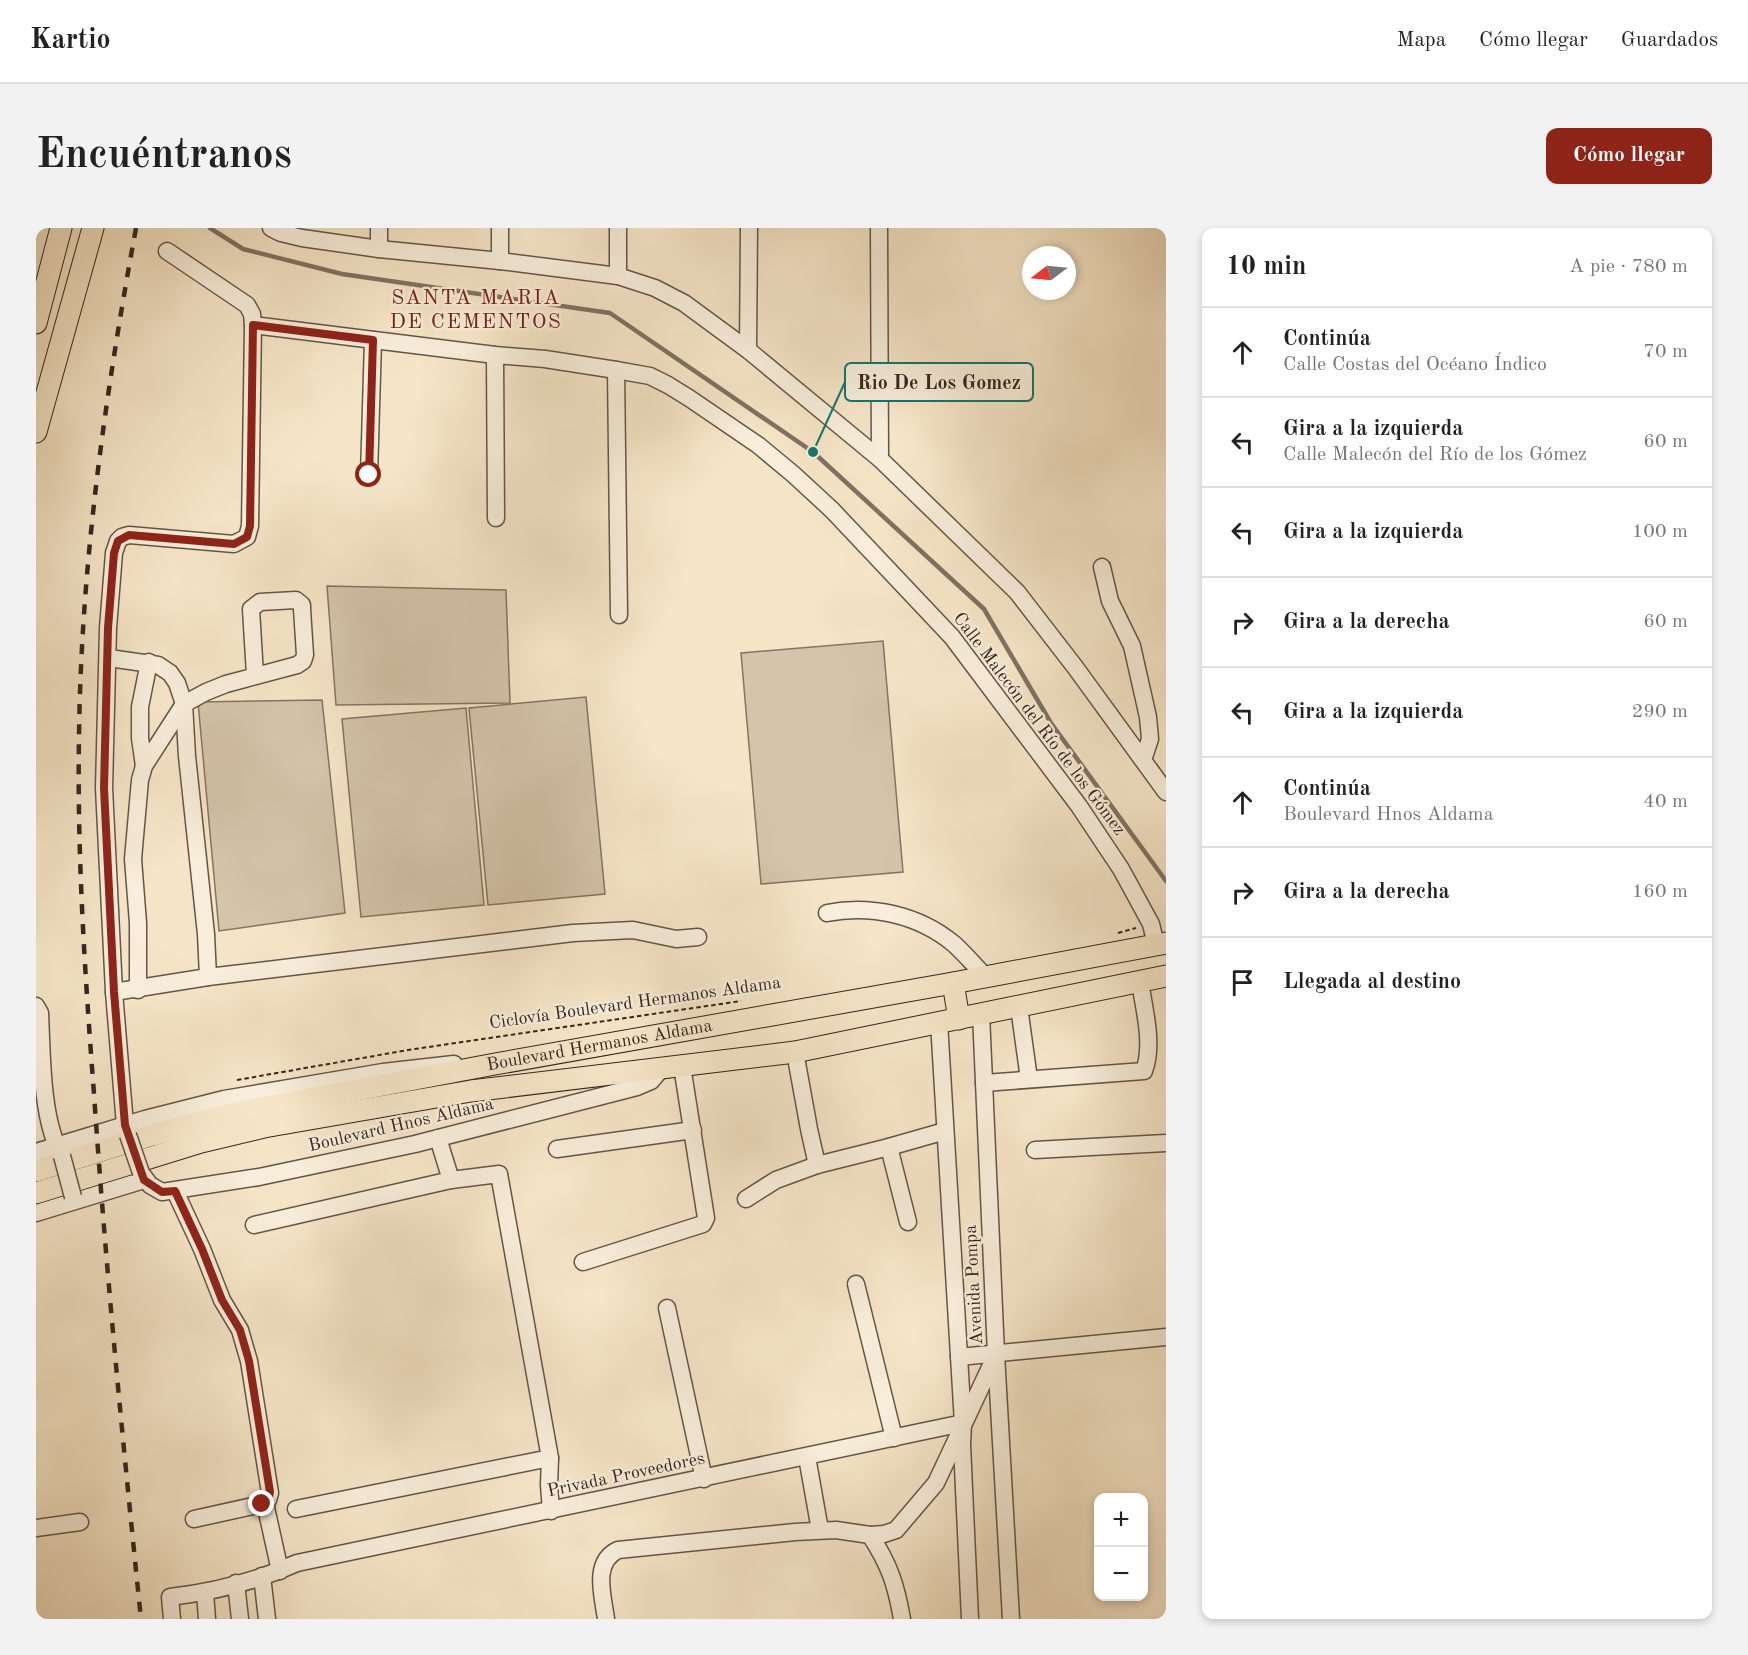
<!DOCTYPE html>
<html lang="es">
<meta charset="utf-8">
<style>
:root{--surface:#fff;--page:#f2f2f2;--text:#222;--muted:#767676;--line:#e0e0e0;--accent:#8f2418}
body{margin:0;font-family:"Old Standard TT",serif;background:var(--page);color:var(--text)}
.controls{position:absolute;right:18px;bottom:18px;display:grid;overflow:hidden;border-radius:12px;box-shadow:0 3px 9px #0003}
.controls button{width:54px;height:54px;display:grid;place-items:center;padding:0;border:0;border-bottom:2px solid var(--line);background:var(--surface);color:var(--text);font:30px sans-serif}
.compass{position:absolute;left:986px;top:18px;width:54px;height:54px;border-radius:50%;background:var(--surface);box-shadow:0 3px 9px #0003;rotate:254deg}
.stop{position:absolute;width:18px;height:18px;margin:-14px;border:4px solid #8f2418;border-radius:50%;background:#fff}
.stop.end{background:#8f2418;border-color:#fff;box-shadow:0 2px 6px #0008}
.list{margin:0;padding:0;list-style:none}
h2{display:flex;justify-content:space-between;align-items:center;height:78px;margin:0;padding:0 24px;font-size:26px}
h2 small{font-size:20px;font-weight:400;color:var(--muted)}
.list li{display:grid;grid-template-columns:39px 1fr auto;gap:18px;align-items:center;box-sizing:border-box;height:90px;padding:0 24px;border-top:2px solid var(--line)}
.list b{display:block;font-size:22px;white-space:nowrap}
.list p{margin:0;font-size:20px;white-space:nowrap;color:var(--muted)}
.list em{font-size:20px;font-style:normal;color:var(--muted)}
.icon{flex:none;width:33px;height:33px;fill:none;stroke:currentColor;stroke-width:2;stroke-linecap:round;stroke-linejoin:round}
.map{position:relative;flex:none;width:1130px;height:1391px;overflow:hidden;border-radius:12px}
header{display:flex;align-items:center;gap:36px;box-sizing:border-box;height:84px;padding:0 30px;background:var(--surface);border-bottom:2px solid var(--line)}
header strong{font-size:28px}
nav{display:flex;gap:33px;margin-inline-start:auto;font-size:21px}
.intro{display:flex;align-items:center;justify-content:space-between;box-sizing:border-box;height:144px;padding:0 36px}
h1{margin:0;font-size:42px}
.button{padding:15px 27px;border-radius:12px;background:var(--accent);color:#fff;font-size:21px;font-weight:700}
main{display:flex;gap:36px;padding:0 36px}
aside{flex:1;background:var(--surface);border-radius:12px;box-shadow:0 3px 9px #0003}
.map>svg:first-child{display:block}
.green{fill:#d4c4aa;stroke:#847464;stroke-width:1.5}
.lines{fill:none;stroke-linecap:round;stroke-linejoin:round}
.stream{stroke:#807162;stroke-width:4.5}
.minor-casing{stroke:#645549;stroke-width:19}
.major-casing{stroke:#33251f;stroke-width:23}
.path{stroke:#33251f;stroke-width:2;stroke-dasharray:4.5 3;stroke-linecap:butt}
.minor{stroke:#f8eedb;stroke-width:16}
.major{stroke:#f5e5c7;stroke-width:21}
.rail{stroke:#33251f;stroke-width:4.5;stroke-dasharray:10 10;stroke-linecap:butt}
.minor-bridge-casing{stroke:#645549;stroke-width:19;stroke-linecap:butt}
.minor-bridge{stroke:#f8eedb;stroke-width:16}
.route{stroke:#8f2418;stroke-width:8}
.labels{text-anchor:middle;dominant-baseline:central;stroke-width:4.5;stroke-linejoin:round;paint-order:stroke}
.street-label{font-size:18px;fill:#33251f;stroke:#f8eedb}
.quarter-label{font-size:21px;letter-spacing:1.5px;fill:#7a1f14;stroke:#f8eedb}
.leader{fill:none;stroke:#0f766e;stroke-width:2}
.callout-dot{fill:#0f766e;stroke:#f8eedb;stroke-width:2}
.callout{fill:#f8eedb;stroke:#0f766e;stroke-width:2}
.callout-label{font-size:20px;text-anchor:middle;font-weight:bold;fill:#33251f}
</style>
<header>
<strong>Kartio</strong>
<nav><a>Mapa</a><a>Cómo llegar</a><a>Guardados</a></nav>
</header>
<div class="intro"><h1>Encuéntranos</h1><a class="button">Cómo llegar</a></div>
<main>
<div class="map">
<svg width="1130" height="1391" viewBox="0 0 1130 1391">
<rect width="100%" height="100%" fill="#f5e5c7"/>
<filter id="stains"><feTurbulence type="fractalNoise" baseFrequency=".00333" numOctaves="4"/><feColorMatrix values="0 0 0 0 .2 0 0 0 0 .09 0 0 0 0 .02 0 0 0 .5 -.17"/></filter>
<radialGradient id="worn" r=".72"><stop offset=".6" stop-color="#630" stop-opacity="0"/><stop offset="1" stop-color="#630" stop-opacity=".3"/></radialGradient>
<g class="green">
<polygon points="291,358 470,362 474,475 300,477"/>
<polygon points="847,413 867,644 725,656 705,425"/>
<polygon points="550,469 569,666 452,677 433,480"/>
<polygon points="286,472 309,685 183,703 162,474"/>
<polygon points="430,480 448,677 325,689 306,491"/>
</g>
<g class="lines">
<polyline class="stream" points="174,0 207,21 306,46 574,85 777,224 948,381 1015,495 1130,653"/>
<g class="minor-casing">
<g id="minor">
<polyline points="235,0 245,5 266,10 343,21 464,33 582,48 619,60 648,75 712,122 844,231 981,364 1039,439 1130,564"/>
<polyline points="343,0 343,21"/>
<polyline points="843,0 844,231"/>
<polyline points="131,23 211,77 216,86 217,97 459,127 509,131 580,142 614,148 632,157 653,170 722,217 757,246 796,282 916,409 1043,578 1085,641 1115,696 1120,717"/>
<polyline points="464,33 464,0"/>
<polyline points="582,48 582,0"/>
<polyline points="712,122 713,0"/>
<polyline points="459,127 460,290"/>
<polyline points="580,142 583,387"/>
<polyline points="333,247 337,112"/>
<polyline points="1066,339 1074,373 1096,418 1112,489 1114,511 1107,532"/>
<polyline points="73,430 122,437 134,445 141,455 148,476 151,528 170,706 172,749 78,764"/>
<polyline points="108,538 104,510 104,479 113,434"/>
<path d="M791 685C835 676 883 687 918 716 929 726 939 738 950 749"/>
<polyline points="172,749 537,705 597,702 640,711 662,709"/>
<polyline points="102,762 102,695 97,631 104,552 108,538 148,476 170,464 190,456 261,437 267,433 269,427 266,381 266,377 260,372 224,374 215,381 219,447"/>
<path d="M0 778 4 785C6 825 5 891 25 926"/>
<polyline points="983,779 993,851"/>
<polyline points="945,786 960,1126 975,1391"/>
<polyline points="903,794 927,1195 926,1217 934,1391"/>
<polyline points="759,824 773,901 781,937"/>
<path d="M948 855 1108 843C1118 816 1108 781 1104 754"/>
<polyline points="92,907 89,897 78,764 68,560 72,400 78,325 82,313 86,309 93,307 198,316 211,309 214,298 217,97"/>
<polyline points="402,910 415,952"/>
<polyline points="853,919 909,903"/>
<polyline points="521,921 657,902"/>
<polyline points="999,922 1130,915"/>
<polyline points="0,924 109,891 188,871 347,844 418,836"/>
<polyline points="105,945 114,957 126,964 223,949 379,916 601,859 615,853 626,840"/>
<polyline points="139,963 166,1021 186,1072 204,1102 213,1133 234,1265 232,1272 226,1276 158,1291"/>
<polyline points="710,971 740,952 781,937 853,919 872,994"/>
<polyline points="0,985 108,952"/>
<polyline points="218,997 415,952 463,946 514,1230 260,1281"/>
<polyline points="547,1034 667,996 670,990 646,838"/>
<polyline points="820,1056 858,1210"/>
<polyline points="631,1080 668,1251"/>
<polyline points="923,1129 1130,1109"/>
<polyline points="771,1229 784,1302"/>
<polyline points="514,1230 513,1257 515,1283"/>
<polyline points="229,1275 244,1343"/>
<polyline points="0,1300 44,1294"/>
<path d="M834 1307C853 1336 860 1356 866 1391"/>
<polyline points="226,1348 231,1391"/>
<polyline points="200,1355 204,1391"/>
<polyline points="169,1365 171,1391"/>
<path d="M136 1391 134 1369C177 1364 221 1353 261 1335L927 1195"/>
<path d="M570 1391C567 1368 556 1334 582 1322L759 1304 800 1302 834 1307 848 1306 860 1302 900 1255 959 1129"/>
</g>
</g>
<g class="major-casing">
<g id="major">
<polyline points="0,95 25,0"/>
<polyline points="0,204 57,0"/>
<polyline points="917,755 923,791"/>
<path id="s1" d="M0 943 116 907 204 884 459 836 917 755 1130 715"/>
<polyline points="0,965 165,914 228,899 435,863 759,824 1130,748"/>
</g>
</g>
<g class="path">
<polyline points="1082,705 1100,700"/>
<polyline points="201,852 372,822 705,773"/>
</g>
<use href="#minor" class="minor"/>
<use href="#major" class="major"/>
<path class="rail" d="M100 0C69 168 45 337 43 509 41 628 49 747 58 866 70 1042 87 1216 105 1391"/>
<g class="minor-bridge-casing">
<g id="minor-bridge">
<polyline points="92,907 105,945"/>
<polyline points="26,928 37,969"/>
</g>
</g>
<use href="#minor-bridge" class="minor-bridge"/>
</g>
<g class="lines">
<polyline class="route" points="226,1276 232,1272 234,1264 213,1133 204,1102 186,1072 166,1021 139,963 126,964 108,952 89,897 78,764 68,560 72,400 78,325 82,313 93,307 198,316 211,309 214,298 217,97 337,112 333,247"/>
</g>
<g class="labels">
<g class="street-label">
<text transform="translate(1003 496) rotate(53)">Calle Malecón del Río de los Gómez</text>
<text transform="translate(599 775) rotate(-8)">Ciclovía Boulevard Hermanos Aldama</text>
<text stroke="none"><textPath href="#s1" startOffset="578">Boulevard Hermanos Aldama</textPath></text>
<text transform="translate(365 897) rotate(-13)">Boulevard Hnos Aldama</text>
<text transform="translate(938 1057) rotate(-93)">Avenida Pompa</text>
<text transform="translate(590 1247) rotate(-12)">Privada Proveedores</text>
</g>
<g class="quarter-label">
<text x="440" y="70">SANTA MARIA<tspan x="440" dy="24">DE CEMENTOS</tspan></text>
</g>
</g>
<path class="leader" d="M777 224L809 154"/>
<circle class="callout-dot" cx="777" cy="224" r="6"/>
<rect class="callout" x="809" y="135" width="188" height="38" rx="6"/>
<g class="callout-label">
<text x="903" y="161">Rio De Los Gomez</text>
</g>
<rect width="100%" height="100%" filter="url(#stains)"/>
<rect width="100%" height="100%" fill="url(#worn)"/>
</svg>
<div class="controls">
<button>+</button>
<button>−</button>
</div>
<svg class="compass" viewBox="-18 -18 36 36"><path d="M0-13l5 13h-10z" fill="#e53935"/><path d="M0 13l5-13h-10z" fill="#767676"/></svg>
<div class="stop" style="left:333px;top:247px"></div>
<div class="stop end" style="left:226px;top:1276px"></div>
</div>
<aside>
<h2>10 min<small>A pie · 780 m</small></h2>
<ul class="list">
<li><svg class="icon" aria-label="ahead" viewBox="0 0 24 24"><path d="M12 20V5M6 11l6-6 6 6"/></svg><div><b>Continúa</b><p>Calle Costas del Océano Índico</p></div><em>70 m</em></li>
<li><svg class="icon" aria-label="left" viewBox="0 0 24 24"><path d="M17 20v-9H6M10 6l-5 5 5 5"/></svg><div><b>Gira a la izquierda</b><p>Calle Malecón del Río de los Gómez</p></div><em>60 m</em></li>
<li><svg class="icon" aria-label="left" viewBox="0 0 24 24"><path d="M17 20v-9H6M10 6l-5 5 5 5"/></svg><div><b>Gira a la izquierda</b></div><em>100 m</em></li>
<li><svg class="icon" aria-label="right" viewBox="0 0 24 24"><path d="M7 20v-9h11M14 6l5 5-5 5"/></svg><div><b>Gira a la derecha</b></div><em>60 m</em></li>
<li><svg class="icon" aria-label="left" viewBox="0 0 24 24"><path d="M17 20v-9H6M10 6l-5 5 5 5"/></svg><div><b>Gira a la izquierda</b></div><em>290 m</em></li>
<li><svg class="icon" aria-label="ahead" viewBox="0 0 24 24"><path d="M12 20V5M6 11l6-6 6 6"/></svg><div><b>Continúa</b><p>Boulevard Hnos Aldama</p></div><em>40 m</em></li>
<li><svg class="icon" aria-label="right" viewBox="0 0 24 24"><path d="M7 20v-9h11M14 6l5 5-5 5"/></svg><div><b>Gira a la derecha</b></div><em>160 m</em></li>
<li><svg class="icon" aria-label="arrive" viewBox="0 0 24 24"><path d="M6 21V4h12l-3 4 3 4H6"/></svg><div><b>Llegada al destino</b></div></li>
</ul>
</aside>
</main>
